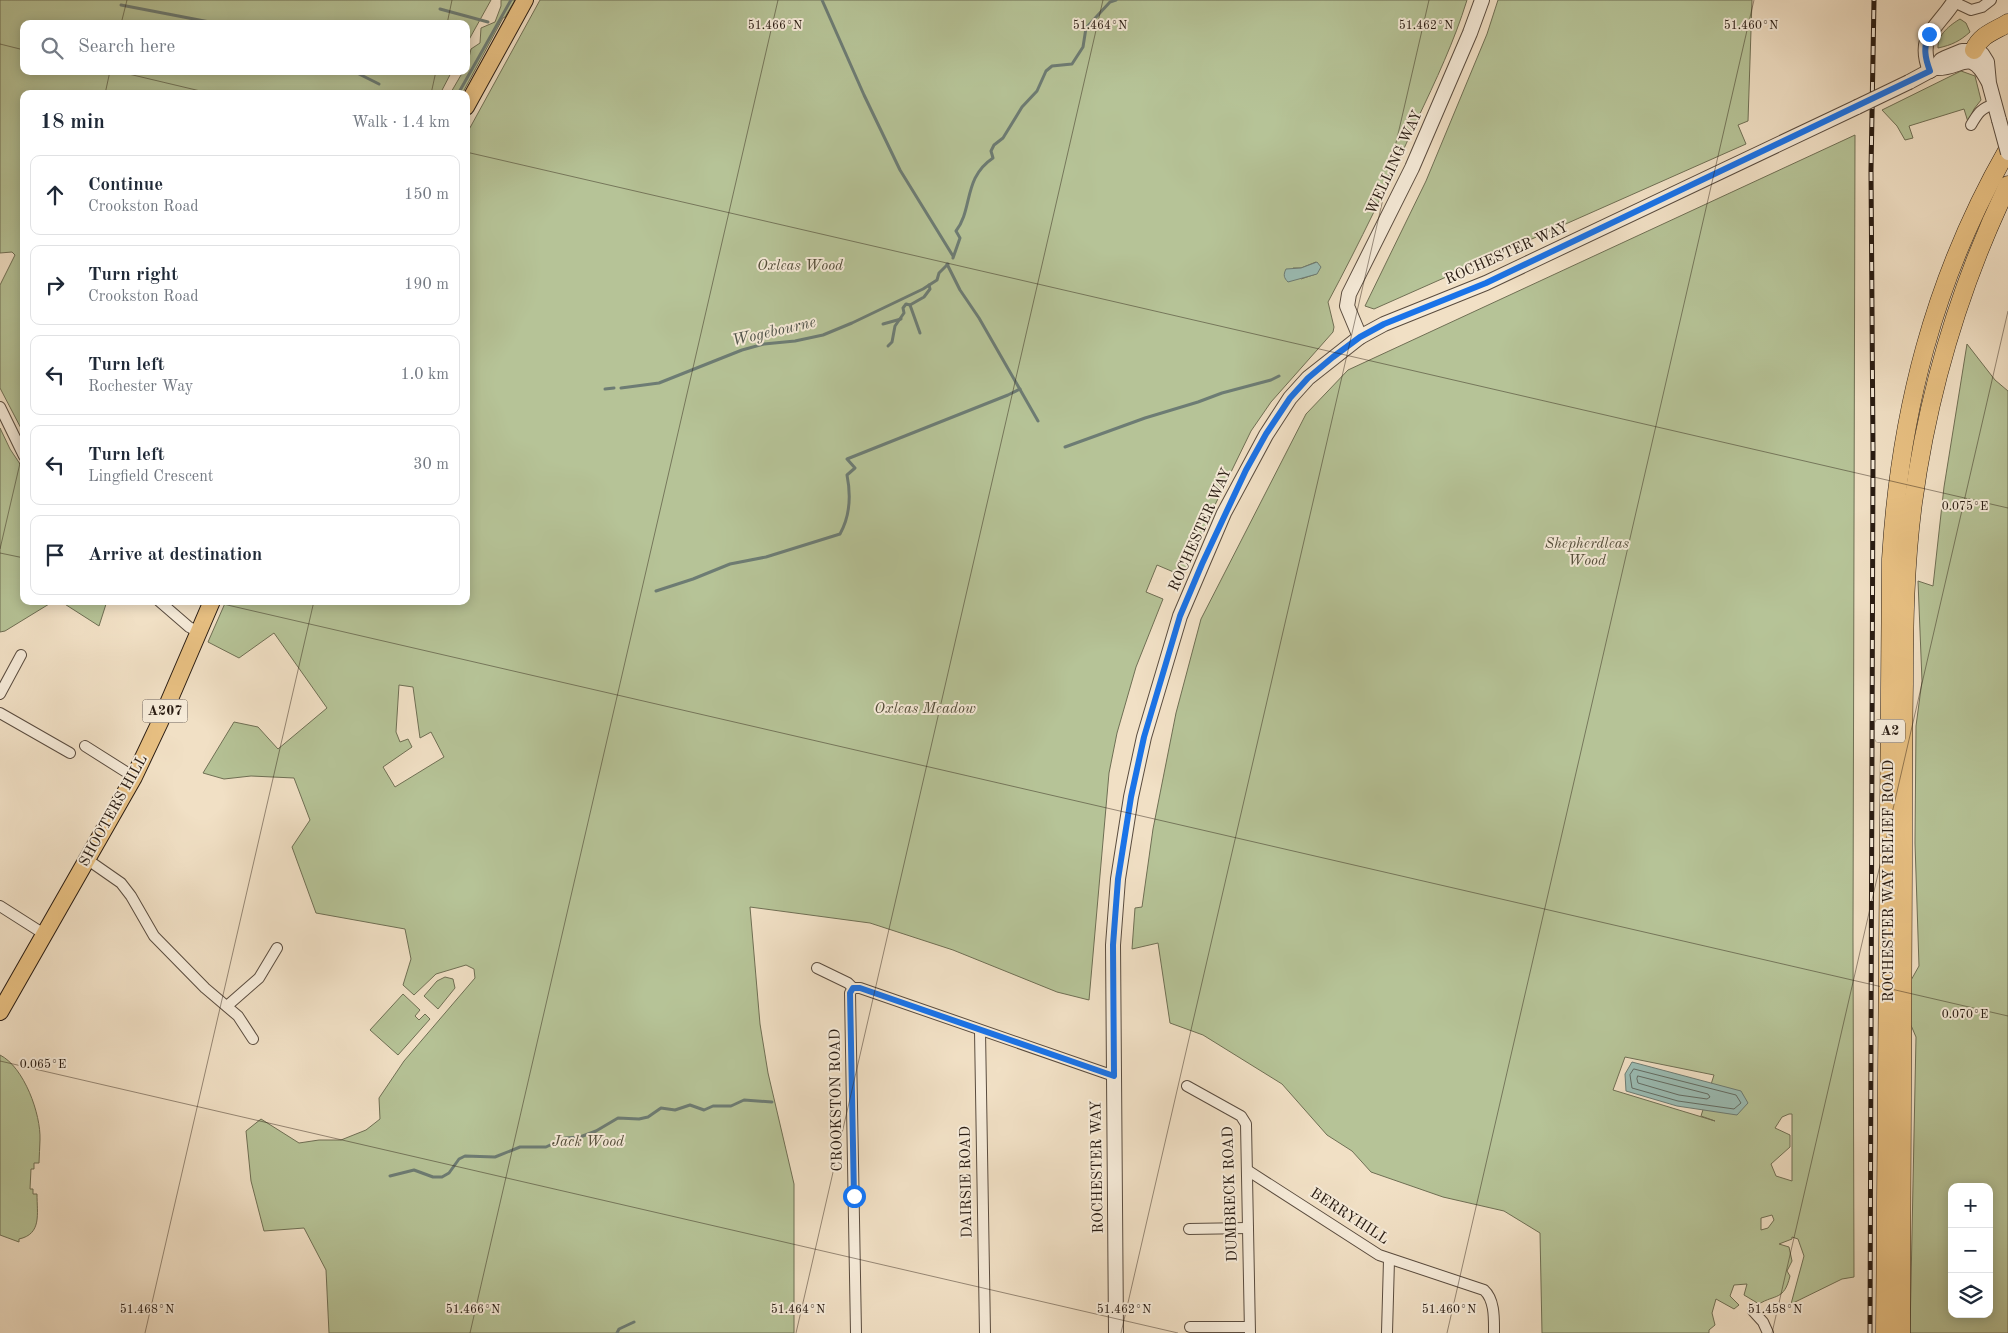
<!DOCTYPE html>
<meta charset="utf-8">
<style>
:root{--surface:#fff;--page:#f2f2f3;--text:#1f2937;--muted:#747a83;--line:#e0e1e3}
body{margin:0;font-family:"Old Standard TT",serif;background:var(--page);color:var(--text)}
.controls{position:absolute;right:15px;bottom:15px;display:grid;overflow:hidden;border-radius:10px;box-shadow:0 2px 12px #0003}
.controls button{width:45px;height:45px;display:grid;place-items:center;padding:0;border:0;border-bottom:1px solid var(--line);background:var(--surface);color:var(--text);font:25px sans-serif}
.stop{position:absolute;width:15px;height:15px;margin:-11px;border:4px solid #1a73e8;border-radius:50%;background:#fff}
.stop.end{background:#1a73e8;border-color:#fff;box-shadow:0 1px 5px #0008}
.list{margin:0;padding:0;list-style:none}
h2{display:flex;justify-content:space-between;align-items:center;height:65px;margin:0;padding:0 20px;font-size:21px}
h2 small{font-size:16px;font-weight:400;color:var(--muted)}
.list li{display:grid;grid-template-columns:32px 1fr auto;gap:15px;align-items:center;box-sizing:border-box;height:80px;margin:0 10px 10px;padding:0 10px;border:1px solid var(--line);border-radius:10px}
.list b{display:block;font-size:19px;white-space:nowrap}
.list p{margin:0;font-size:16px;white-space:nowrap;color:var(--muted)}
.list em{font-size:16px;font-style:normal;color:var(--muted)}
.icon{flex:none;width:28px;height:28px;fill:none;stroke:currentColor;stroke-width:2;stroke-linecap:round;stroke-linejoin:round}
.map{position:relative;flex:none;width:2008px;height:1333px;overflow:hidden}
.search{position:absolute;background:var(--surface);box-shadow:0 2px 12px #0003;left:20px;top:20px;width:450px;height:55px;display:flex;align-items:center;gap:12px;box-sizing:border-box;padding:0 18px;border-radius:10px;color:var(--muted);font-size:19px}
.panel{position:absolute;background:var(--surface);box-shadow:0 2px 12px #0003;left:20px;top:90px;width:450px;height:515px;border-radius:10px}
.map>svg:first-child{display:block}
.green{fill:#b6c397;stroke:#6f6f54;fill-rule:evenodd}
.water{fill:#9bbdb5;stroke:#6d7c74}
.lines{fill:none;stroke-linecap:round;stroke-linejoin:round}
.shore{stroke:#626c64;stroke-width:1}
.stream{stroke:#6d7c74;stroke-width:3}
.minor-casing{stroke:#5a4c3f;stroke-width:12}
.tertiary-casing{stroke:#5a4c3f;stroke-width:16}
.primary-casing{stroke:#281b12;stroke-width:18}
.trunk-casing{stroke:#281b12;stroke-width:19}
.minor{stroke:#f6ebd9;stroke-width:10}
.tertiary{stroke:#f6ebd9;stroke-width:14}
.primary{stroke:#e8c082;stroke-width:16}
.trunk{stroke:#e8c082;stroke-width:18}
.rail-casing{stroke:#281b12;stroke-width:5}
.rail{stroke:#f6ebd9;stroke-width:3;stroke-dasharray:9;stroke-linecap:butt}
.tertiary-bridge-casing{stroke:#5a4c3f;stroke-width:16;stroke-linecap:butt}
.tertiary-bridge{stroke:#f6ebd9;stroke-width:14}
.route{stroke:#1a73e8;stroke-width:6}
.ticks{fill:none;stroke:#281b12;stroke-width:1;stroke-opacity:0.45}
.labels{text-anchor:middle;dominant-baseline:central;stroke-width:4;stroke-linejoin:round;paint-order:stroke}
.shield{fill:#f6ebd9;stroke:#66594e;stroke-width:1}
.shield-label{font-size:14px;font-weight:bold;fill:#281b12}
.street-label{font-size:15px;fill:#281b12;stroke:#f6ebd9}
.park-label{font-size:15px;font-style:italic;fill:#534d3a;stroke:#f6ebd9}
.water-label{font-size:16px;font-style:italic;fill:#50544b;stroke:#f6ebd9}
.ticks-label{font-size:12px;text-anchor:middle;fill:#281b12;stroke:#f6ebd9;stroke-width:4;stroke-linejoin:round;paint-order:stroke}
</style>
<div class="map">
<svg width="2008" height="1333" viewBox="0 0 2008 1333">
<rect width="100%" height="100%" fill="#f1e0c5"/>
<filter id="stains"><feTurbulence type="fractalNoise" baseFrequency=".004" numOctaves="4"/><feColorMatrix values="0 0 0 0 .2 0 0 0 0 .09 0 0 0 0 .02 0 0 0 .5 -.17"/></filter>
<radialGradient id="worn" r=".72"><stop offset=".6" stop-color="#630" stop-opacity="0"/><stop offset="1" stop-color="#630" stop-opacity=".3"/></radialGradient>
<!-- green -->
<g class="green">
<polygon points="0,0 491,0 466,45 466,24 24,24 24,71 452,71 440,94 24,94 24,434 0,388 0,285 15,255 12,252 0,253"/>
<polygon points="501,0 515,0 505,17 503,18 462,94 450,94 461,75 466,71 471,49 480,43 481,28 495,22 501,6"/>
<path d="M540 0H1467C1454 42 1436 80 1417 120 1389 182 1360 242 1328 302L1334 327 1333 332 1271 402 1251 431 1213 509 1183 576 1157 565 1146 592 1163 599 1136 667 1117 733 1109 773 1089 1000 1057 992 953 950 870 923 750 907 760 1024 768 1073 794 1184V1333H329L326 1270 304 1228 264 1231 251 1181 246 1131 261 1119 299 1143 319 1140H341L366 1130 380 1119 379 1098 404 1061 475 978 474 969 466 965 436 974 414 995 403 985 411 959 405 929 316 913 292 847 310 820 294 778 251 776 224 779 203 773 234 722 258 727 278 749 327 708 274 633 239 658 208 642 226 601H466V135ZM1316 262V274L1301 279 1293 268H1301ZM399 685 413 687 420 738 431 732 444 757 395 787 383 767 412 747 408 739 400 742 396 732Z"/>
<polygon points="1498,0 1752,0 1748,121 1738,125 1746,144 1374,309 1365,306 1426,181 1487,34"/>
<path d="M1960 19 1966 23 1970 32C1960 41 1952 45 1938 48 1937 35 1950 25 1960 19Z"/>
<polygon points="1961,71 1975,76 1981,100 1974,109 1968,122 1964,109 1909,126 1913,138 1905,140 1897,126 1882,110"/>
<path d="M1855 135 1853 935 1854 1277 1842 1279 1791 1304 1804 1256 1798 1239 1792 1237V1239L1779 1244 1789 1247 1792 1261 1787 1271 1790 1276C1784 1301 1775 1294 1759 1304L1744 1295 1747 1284 1734 1285 1730 1296 1739 1305 1734 1309 1716 1299 1712 1313 1715 1325 1709 1330V1333H1542L1540 1233 1504 1211 1443 1197 1371 1172 1352 1151 1327 1135 1282 1084 1203 1035 1170 1023 1158 943 1132 949 1135 908 1142 907 1153 829 1176 713 1201 619 1306 414 1348 370ZM1625 1057 1714 1075 1701 1116 1715 1121 1613 1090ZM1789 1114H1792V1181L1776 1176 1771 1164 1790 1147V1135L1775 1128 1782 1117ZM1772 1215 1774 1220 1768 1228 1761 1230V1218Z"/>
<path d="M1967 344 1995 380 2008 391V1333H1910L1916 1037 1910 1023V982L1919 966 1915 843 1916 726 1922 681 1918 581 1933 586 1944 487ZM1952 1187H1989V1314H1952Z"/>
<polygon points="0,428 10,449 24,470 24,601 54,601 5,631 0,632"/>
<polygon points="60,601 107,601 99,626"/>
<polygon points="445,977 453,979 455,988 438,1009 424,996 437,981"/>
<polygon points="403,994 420,1010 415,1016 419,1020 425,1014 430,1019 398,1055 370,1030"/>
<path d="M0 1055C24 1067 41 1114 40 1140 40 1148 39 1155 39 1163H34V1169H31L30 1189H33V1194H37C37 1214 42 1234 19 1239V1242L0 1235Z"/>
</g>
<!-- water -->
<g class="water">
<path d="M1317 262 1321 267 1317 274 1288 282C1284 278 1283 275 1286 269L1301 268Z"/>
<polygon points="1632,1062 1741,1091 1748,1103 1737,1115 1677,1106 1626,1091 1625,1074"/>
</g>
<g class="lines">
<!-- shore -->
<g class="shore">
<polygon points="1634,1069 1736,1095 1741,1103 1734,1109 1678,1101 1632,1088 1630,1075"/>
<polygon points="1638,1076 1708,1094 1710,1097 1707,1099 1679,1095 1638,1083 1637,1079"/>
</g>
<!-- stream -->
<g class="stream">
<polyline points="822,0 864,95 900,170 953,256"/>
<polyline points="121,5 220,24"/>
<polyline points="440,9 488,22"/>
<polyline points="353,71 379,84"/>
<polyline points="458,94 511,0"/>
<path d="M953 258 960 238 956 231C973 209 963 178 993 158L991 151 994 145 1003 138 1022 107 1037 91 1046 71 1052 66 1072 64 1083 47 1086 28 1110 2 1116 0"/>
<polyline points="947,264 960,290 979,318 1038,421"/>
<polyline points="910,305 920,333"/>
<polyline points="883,324 901,319"/>
<polyline points="888,346 892,342 895,326 904,313 903,308 906,304 910,305 924,297 930,289 929,285"/>
<polyline points="621,388 659,383 742,350 764,344 795,341 823,335 852,323 923,289 937,280 939,273 948,264"/>
<polyline points="605,389 614,388"/>
<polyline points="1065,447 1145,418 1198,402 1222,393 1271,380 1279,376"/>
<path d="M656 591 693 579 730 564 766 557 840 534C850 516 851 495 847 475L855 468 847 459 1008 395 1020 389"/>
<polyline points="390,1176 414,1170 433,1177 442,1177 449,1173 459,1159 465,1156 495,1157 520,1147 546,1147 565,1138 580,1137 596,1131 618,1118 639,1119 648,1117 661,1108 675,1110 690,1105 704,1110 713,1106 731,1106 744,1100 772,1102"/>
<polyline points="617,1333 619,1329 634,1322"/>
</g>
<defs>
<g id="minor">
<polyline points="1954,2 1971,10 1982,7 1991,0"/>
<path d="M1971 125C1978 113 1981 108 1995 104"/>
<polyline points="0,407 24,456"/>
<polyline points="159,601 189,627 199,632"/>
<polyline points="0,694 21,655"/>
<polyline points="0,713 70,753"/>
<polyline points="85,746 134,777"/>
<polyline points="88,860 121,883 131,896 154,936 205,988 238,1016 253,1039"/>
<polyline points="0,906 44,934"/>
<polyline points="817,968 848,983 853,988"/>
<polyline points="227,1006 259,978 277,948"/>
<polyline points="980,1031 985,1333"/>
<polyline points="1187,1086 1241,1116 1246,1124 1250,1333"/>
<path d="M1247 1170 1379 1255 1484 1290C1495 1300 1494 1319 1494 1333"/>
<polyline points="1189,1229 1248,1228"/>
<polyline points="1753,1311 1763,1322 1768,1333"/>
<polyline points="1190,1327 1249,1327"/>
<polyline points="856,1333 850,993 853,988 860,988 1114,1076"/>
<polyline points="1387,1333 1389,1260"/>
</g>
<g id="tertiary">
<path d="M1935 68C1962 70 1969 45 1988 81"/>
<path d="M1930 71C1916 34 1938 28 1955 0"/>
<polyline points="1909,82 1935,68 1941,60 1945,58 1962,51 1977,51 1982,54 1987,62 1989,83 1999,120"/>
<polyline points="1360,337 1347,306 1349,294 1412,168 1470,33 1482,0"/>
<polyline points="1116,1333 1113,945 1118,879 1131,797 1144,737 1180,616 1224,513 1266,435 1290,398 1308,378 1360,337 1384,324 1486,283 1857,107"/>
</g>
<g id="primary">
<polyline points="466,107 525,0"/>
<polyline points="0,1012 134,777 160,722 212,601"/>
</g>
<g id="trunk">
<path d="M1974 50C1980 35 1995 31 2008 23"/>
<path d="M1885 1333 1891 559C1900 412 1934 278 2008 149"/>
<path d="M1901 1333C1902 1177 1902 1021 1903 865 1903 805 1903 744 1904 684 1904 623 1905 563 1913 503 1928 392 1960 285 2008 185"/>
</g>
</defs>
<!-- minor casing -->
<use href="#minor" class="minor-casing"/>
<!-- tertiary casing -->
<use href="#tertiary" class="tertiary-casing"/>
<!-- primary casing -->
<use href="#primary" class="primary-casing"/>
<!-- trunk casing -->
<use href="#trunk" class="trunk-casing"/>
<!-- minor -->
<use href="#minor" class="minor"/>
<!-- tertiary -->
<use href="#tertiary" class="tertiary"/>
<!-- primary -->
<use href="#primary" class="primary"/>
<!-- trunk -->
<use href="#trunk" class="trunk"/>
<defs>
<polyline id="rail" points="1870,1333 1873,452 1871,170 1874,0"/>
</defs>
<!-- rail casing -->
<use href="#rail" class="rail-casing"/>
<!-- rail -->
<use href="#rail" class="rail"/>
<defs>
<g id="tertiary-bridge">
<polyline points="1857,107 1909,82"/>
<polyline points="1999,120 2008,153"/>
</g>
</defs>
<!-- tertiary-bridge casing -->
<use href="#tertiary-bridge" class="tertiary-bridge-casing"/>
<!-- tertiary-bridge -->
<use href="#tertiary-bridge" class="tertiary-bridge"/>
</g>
<g class="lines">
<!-- route -->
<path class="route" d="M854 1196 850 993 853 988H860L1114 1076 1113 945 1118 879 1131 797 1144 737 1180 616 1202 564 1246 470 1266 434 1290 398 1308 378 1333 357 1360 337 1384 324 1486 283 1930 71C1925 58 1923 47 1929 34"/>
</g>
<!-- ticks -->
<path class="ticks" d="M121 24 127 0M447 24 452 0M0 44 24 50M116 71 213 94M105 94 110 71M431 94 436 71M466 152 2008 508M0 549 24 446M0 553 24 558M210 601 2008 1016M0 1061 1178 1333M145 1333 314 601M470 1333 778 0M796 1333 1103 0M1121 1333 1429 0M1447 1333 1754 0M1772 1333 2008 311"/>
<g class="labels">
<!-- shield labels -->
<g class="shield">
<rect x="142.5" y="699.5" width="45" height="23" rx="4"/>
<rect x="1875" y="719.5" width="30" height="23" rx="4"/>
</g>
<g class="shield-label">
<text x="165" y="711">A207</text>
<text x="1890" y="731">A2</text>
</g>
<!-- street labels -->
<g class="street-label">
<text transform="translate(1395 163) rotate(-65)">WELLING WAY</text>
<text transform="translate(1507 254) rotate(-24)">ROCHESTER WAY</text>
<text transform="translate(1201 530) rotate(-66)">ROCHESTER WAY</text>
<text transform="translate(114 811) rotate(-61)">SHOOTERS HILL</text>
<text transform="translate(1889 881) rotate(-90)">ROCHESTER WAY RELIEF ROAD</text>
<text transform="translate(837 1100) rotate(-91)">CROOKSTON ROAD</text>
<text transform="translate(1098 1167) rotate(-91)">ROCHESTER WAY</text>
<text transform="translate(967 1182) rotate(-91)">DAIRSIE ROAD</text>
<text transform="translate(1231 1194) rotate(-92)">DUMBRECK ROAD</text>
<text transform="translate(1349 1217) rotate(33)">BERRYHILL</text>
</g>
<!-- park labels -->
<g class="park-label">
<text x="800" y="266">Oxleas Wood</text>
<text x="1587" y="544">Shepherdleas<tspan x="1587" dy="17">Wood</tspan></text>
<text x="925" y="709">Oxleas Meadow</text>
<text x="588" y="1142">Jack Wood</text>
</g>
<!-- water labels -->
<g class="water-label">
<text transform="translate(774 332) rotate(-13)">Wogebourne</text>
</g>
</g>
<g class="ticks-label">
<text x="775" y="29">51.466°N</text>
<text x="1100" y="29">51.464°N</text>
<text x="1426" y="29">51.462°N</text>
<text x="1751" y="29">51.460°N</text>
<text x="1965" y="510">0.075°E</text>
<text x="1965" y="1018">0.070°E</text>
<text x="43" y="1068">0.065°E</text>
<text x="147" y="1313">51.468°N</text>
<text x="473" y="1313">51.466°N</text>
<text x="798" y="1313">51.464°N</text>
<text x="1124" y="1313">51.462°N</text>
<text x="1449" y="1313">51.460°N</text>
<text x="1775" y="1313">51.458°N</text>
</g>
<rect width="100%" height="100%" filter="url(#stains)"/>
<rect width="100%" height="100%" fill="url(#worn)"/>
</svg>
<div class="controls">
<button>+</button>
<button>−</button>
<button><svg class="icon" aria-label="layers" viewBox="0 0 24 24"><path d="M12 4l9 5-9 5-9-5zM3 14l9 5 9-5"/></svg></button>
</div>
<div class="stop" style="left:854px;top:1196px"></div>
<div class="stop end" style="left:1929px;top:34px"></div>
<div class="search"><svg class="icon" aria-label="search" viewBox="0 0 24 24"><circle cx="10" cy="10" r="6"/><path d="M15 15l6 6"/></svg>Search here</div>
<section class="panel">
<h2>18 min<small>Walk · 1.4 km</small></h2>
<ul class="list">
<li><svg class="icon" aria-label="ahead" viewBox="0 0 24 24"><path d="M12 20V5M6 11l6-6 6 6"/></svg><div><b>Continue</b><p>Crookston Road</p></div><em>150 m</em></li>
<li><svg class="icon" aria-label="right" viewBox="0 0 24 24"><path d="M7 20v-9h11M14 6l5 5-5 5"/></svg><div><b>Turn right</b><p>Crookston Road</p></div><em>190 m</em></li>
<li><svg class="icon" aria-label="left" viewBox="0 0 24 24"><path d="M17 20v-9H6M10 6l-5 5 5 5"/></svg><div><b>Turn left</b><p>Rochester Way</p></div><em>1.0 km</em></li>
<li><svg class="icon" aria-label="left" viewBox="0 0 24 24"><path d="M17 20v-9H6M10 6l-5 5 5 5"/></svg><div><b>Turn left</b><p>Lingfield Crescent</p></div><em>30 m</em></li>
<li><svg class="icon" aria-label="arrive" viewBox="0 0 24 24"><path d="M6 21V4h12l-3 4 3 4H6"/></svg><div><b>Arrive at destination</b></div></li>
</ul>
</section>
</div>
